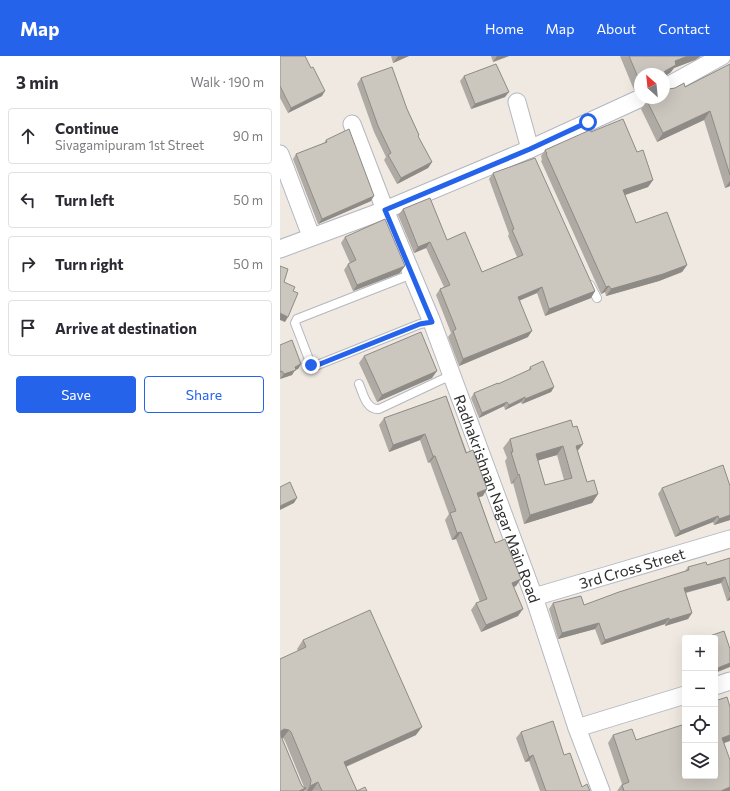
<!DOCTYPE html>
<meta charset="utf-8">
<style>
:root{--surface:#fff;--page:#f7f7f7;--text:#2b2b33;--muted:#7c7c81;--line:#e1e1e2;--accent:#2563eb}
body{margin:0;font-family:Commissioner,sans-serif;background:var(--page);color:var(--text)}
.controls{position:absolute;right:12px;bottom:12px;display:grid;overflow:hidden;border-radius:4px;box-shadow:0 4px 16px #0002}
.controls button{width:36px;height:36px;display:grid;place-items:center;padding:0;border:0;border-bottom:1px solid var(--line);background:var(--surface);color:var(--text);font:20px sans-serif}
.compass{position:absolute;left:354px;top:12px;width:36px;height:36px;border-radius:50%;background:var(--surface);box-shadow:0 4px 16px #0002;rotate:333deg}
.stop{position:absolute;width:12px;height:12px;margin:-9px;border:3px solid #2563eb;border-radius:50%;background:#fff}
.stop.end{background:#2563eb;border-color:#fff;box-shadow:0 1px 4px #0008}
.list{margin:0;padding:0;list-style:none}
h2{display:flex;justify-content:space-between;align-items:center;height:52px;margin:0;padding:0 16px;font-size:17px}
h2 small{font-size:13px;font-weight:400;color:var(--muted)}
.list li{display:grid;grid-template-columns:26px 1fr auto;gap:12px;align-items:center;box-sizing:border-box;height:56px;margin:0 8px 8px;padding:0 8px;border:1px solid var(--line);border-radius:4px}
.list b{display:block;font-size:15px;white-space:nowrap}
.list p{margin:0;font-size:13px;white-space:nowrap;color:var(--muted)}
.list em{font-size:13px;font-style:normal;color:var(--muted)}
.actions{display:flex;gap:8px;padding:12px 16px}
.actions a{flex:1;padding:9px 0;border:1px solid var(--accent);border-radius:4px;text-align:center;font-size:14px;color:var(--accent)}
.actions .main{background:var(--accent);color:#fff}
.icon{flex:none;width:22px;height:22px;fill:none;stroke:currentColor;stroke-width:2;stroke-linecap:round;stroke-linejoin:round}
.map{position:relative;flex:none;width:450px;height:735px;overflow:hidden}
header{display:flex;align-items:center;gap:24px;box-sizing:border-box;height:56px;padding:0 20px;background:var(--accent);color:#fff}
header strong{font-size:19px}
nav{display:flex;gap:22px;margin-inline-start:auto;font-size:14px}
main{display:flex}
aside{flex:1;background:var(--surface)}
.map>svg:first-child{display:block}
.lines{fill:none;stroke-linecap:round;stroke-linejoin:round}
.service-casing{stroke:#b4b7c1;stroke-width:10}
.minor-casing{stroke:#b4b7c1;stroke-width:19}
.service{stroke:#fff;stroke-width:8}
.minor{stroke:#fff;stroke-width:17}
.wall{fill:#afaba4;fill-rule:evenodd}
.shaded-wall{fill:#8e8b86}
.building{fill:#cbc7bf;stroke:#8e8b86;fill-rule:evenodd}
.route{stroke:#2563eb;stroke-width:5}
.labels{text-anchor:middle;dominant-baseline:central;stroke-width:4;stroke-linejoin:round;paint-order:stroke}
.street-label{font-size:15px;fill:#2e2e2e;stroke:#fff}
</style>
<header>
<strong>Map</strong>
<nav><a>Home</a><a>Map</a><a>About</a><a>Contact</a></nav>
</header>
<main>
<aside>
<h2>3 min<small>Walk · 190 m</small></h2>
<ul class="list">
<li><svg class="icon" aria-label="ahead" viewBox="0 0 24 24"><path d="M12 20V5M6 11l6-6 6 6"/></svg><div><b>Continue</b><p>Sivagamipuram 1st Street</p></div><em>90 m</em></li>
<li><svg class="icon" aria-label="left" viewBox="0 0 24 24"><path d="M17 20v-9H6M10 6l-5 5 5 5"/></svg><div><b>Turn left</b></div><em>50 m</em></li>
<li><svg class="icon" aria-label="right" viewBox="0 0 24 24"><path d="M7 20v-9h11M14 6l5 5-5 5"/></svg><div><b>Turn right</b></div><em>50 m</em></li>
<li><svg class="icon" aria-label="arrive" viewBox="0 0 24 24"><path d="M6 21V4h12l-3 4 3 4H6"/></svg><div><b>Arrive at destination</b></div></li>
</ul>
<div class="actions"><a class="main">Save</a><a>Share</a></div>
</aside>
<div class="map">
<svg width="450" height="735" viewBox="0 0 450 735">
<rect width="100%" height="100%" fill="#efe9e1"/>
<g class="lines">
<defs>
<g id="service">
<polyline points="132,218 17,263 15,267 30,306 31,309 35,310 140,268 152,266"/>
<polyline points="310,229 317,242"/>
<path d="M79 328C83 337 86 354 99 353L163 323 172 320"/>
</g>
<g id="minor">
<polyline points="384,32 442,0"/>
<polyline points="237,46 250,93"/>
<path id="s1" d="M72 68 105 154 152 266 254 541 297 672 321 735"/>
<polyline points="0,98 31,180"/>
<polyline points="0,193 105,154 250,93 361,42"/>
<path id="s2" d="M254 541 450 483"/>
<polyline points="435,630 450,625"/>
<polyline points="297,672 405,639"/>
</g>
</defs>
<!-- service casing -->
<use href="#service" class="service-casing"/>
<!-- minor casing -->
<use href="#minor" class="minor-casing"/>
<!-- service -->
<use href="#service" class="service"/>
<!-- minor -->
<use href="#minor" class="minor"/>
</g>
<!-- wall -->
<g class="wall">
<polygon points="0,0 42,40 8,57 0,42"/>
<polygon points="111,0 129,0 113,7"/>
<polygon points="211,0 229,0 213,6"/>
<polygon points="340,0 421,0 415,4 394,12 390,17 360,18 360,33 354,34"/>
<polygon points="450,8 450,130 445,132 424,64 377,86 361,53 367,45 385,32 389,33 405,31"/>
<polygon points="184,20 225,41 191,53 180,25"/>
<polygon points="81,22 127,53 139,79 138,81 152,106 148,112 117,128 104,104 106,101 94,76 77,28"/>
<polygon points="311,76 357,96 373,124 368,131 345,139 356,167 407,209 402,216 379,225 326,240 325,236 321,238 261,105 262,104 261,100 265,94"/>
<polygon points="46,84 91,145 38,168 13,103 16,98 44,87"/>
<polygon points="213,117 315,235 311,242 265,260 257,237 240,244 248,281 179,310 168,281 171,277 156,239 160,233 164,231 146,192 134,197 118,159 123,153 167,184 202,216 237,201 228,180 229,178 209,123"/>
<polygon points="65,181 120,217 73,235 64,214 68,208 70,207 61,187"/>
<polygon points="0,289 21,308 18,313 15,314 12,319 0,323"/>
<polygon points="84,300 152,322 97,346 79,307"/>
<polygon points="250,311 274,331 271,336 242,348 241,346 225,354 224,350 199,362 191,342 194,337 218,328 248,315"/>
<polygon points="166,340 203,440 199,441 215,487 236,530 233,531 238,560 201,576 191,554 196,547 200,546 176,483 172,484 165,464 169,458 150,406 148,407 140,384 109,396 99,369 104,362"/>
<path d="M291 364 298 396 307 426 318 438 312 447 244 468 233 427 231 428 225 405 227 402 223 392 230 383ZM277 399 284 424 265 429 258 404Z"/>
<polygon points="382,432 450,464 434,469 433,466 395,481 378,438"/>
<polygon points="450,502 450,544 447,545 441,527 406,537 412,557 408,563 385,570 385,568 321,589 315,573 278,583 269,553 273,547 304,549 405,515 408,511 427,509"/>
<path d="M23 584 136 679 66 711 77 735H87H25V734L24 735H0V603L18 595 17 593ZM2 682H3L5 685 24 731H23L21 728Z"/>
<polygon points="241,676 284,699 302,731 310,735 260,735 249,705 245,706 236,682"/>
<polygon points="333,679 356,684 444,687 450,735 337,735 342,728 328,687"/>
</g>
<!-- shaded-wall -->
<g class="shaded-wall">
<polygon points="118,0 129,0 113,7"/>
<polygon points="217,0 229,0 213,6"/>
<polygon points="408,0 421,0 415,4 394,12 390,17 384,21 384,18 382,18 395,5"/>
<polygon points="360,26 360,33 354,34"/>
<polygon points="45,35 42,40 8,57 11,52"/>
<polygon points="229,36 225,41 191,53 195,48"/>
<polygon points="430,55 424,64 377,86 383,77"/>
<polygon points="152,106 148,112 117,128 121,122"/>
<polygon points="373,124 368,131 339,141 343,134"/>
<polygon points="450,125 450,130 445,132"/>
<polygon points="94,140 91,145 38,168 42,163"/>
<polygon points="150,186 146,192 134,197 138,191"/>
<polygon points="407,209 402,216 379,225 326,240 331,233"/>
<polygon points="125,210 120,217 73,235 77,229"/>
<polygon points="329,230 325,236 321,238 326,231"/>
<polygon points="262,231 257,237 234,247 238,241"/>
<polygon points="315,235 311,242 265,260 269,253"/>
<polygon points="0,257 8,261 5,266 0,264"/>
<polygon points="252,275 248,281 179,310 183,303"/>
<polygon points="21,308 18,313 15,314 12,319 0,323 4,318 15,311"/>
<polygon points="157,315 152,322 97,346 102,339"/>
<polygon points="274,331 271,336 242,348 245,343"/>
<polygon points="245,341 241,346 225,354 229,349"/>
<polygon points="227,346 224,350 199,362 202,357"/>
<polygon points="145,378 140,384 109,396 113,389"/>
<polygon points="303,388 296,397 296,390"/>
<polygon points="283,390 277,399 250,407 256,398"/>
<polygon points="153,400 155,400 150,406 148,407"/>
<polygon points="239,418 233,427 231,428 238,419"/>
<polygon points="207,433 203,440 193,443 197,437"/>
<polygon points="318,438 312,447 244,468 250,459"/>
<polygon points="17,442 14,447 0,454 0,450"/>
<polygon points="450,459 450,464 434,469 439,463"/>
<polygon points="438,460 433,466 395,481 400,475"/>
<polygon points="181,476 176,483 172,484 177,477"/>
<polygon points="445,521 441,527 400,538 404,532"/>
<polygon points="241,523 236,530 227,534 232,527"/>
<polygon points="450,540 450,544 447,545"/>
<polygon points="243,553 238,560 201,576 206,569"/>
<polygon points="412,557 408,563 385,570 389,564"/>
<polygon points="389,562 385,568 321,589 325,584"/>
<polygon points="319,567 315,573 278,583 282,577"/>
<polygon points="450,607 450,611 435,617 435,613"/>
<polygon points="142,671 136,679 58,714 64,706"/>
<polygon points="4,673 9,674 3,682 0,682 1,675"/>
<polygon points="450,679 450,685 436,690 442,682"/>
<polygon points="253,699 249,705 245,706 249,701"/>
<polygon points="38,726 32,735 27,735 30,730"/>
<polygon points="450,731 450,735 441,735"/>
<polygon points="26,732 24,735 19,735"/>
</g>
<!-- building -->
<g class="building">
<polygon points="0,0 25,0 31,12 33,11 45,35 11,52 0,30"/>
<polygon points="349,0 408,0 395,5 396,9 385,15 382,18 360,18 360,26"/>
<polygon points="216,8 229,36 195,48 184,20"/>
<polygon points="450,8 450,119 430,55 383,77 367,45 371,42 384,42 384,31 385,32 389,33 395,32 404,27 405,31"/>
<polygon points="112,11 127,53 139,79 138,80 152,106 121,122 108,99 111,97 98,70 81,22"/>
<polygon points="343,63 357,96 363,94 373,124 343,134 356,167 387,156 407,209 383,218 331,233 329,230 326,231 266,98 267,98 265,94 310,74 311,76"/>
<polygon points="69,73 94,140 42,163 16,98 47,86 46,84"/>
<polygon points="255,102 315,235 269,253 262,231 238,241 252,275 183,303 173,275 176,273 160,233 170,229 150,186 138,191 123,153 150,142 167,184 185,176 202,216 243,199 232,174 234,173 213,117"/>
<polygon points="105,163 125,210 77,229 68,208 76,204 65,181"/>
<polygon points="0,210 8,213 4,226 15,231 13,235 18,237 8,261 0,257"/>
<polygon points="141,276 157,315 102,339 84,300"/>
<polygon points="12,284 21,308 15,311 16,314 4,318 2,315 0,316 0,289"/>
<polygon points="263,305 274,331 245,343 245,341 229,349 227,346 202,357 194,337 218,327 218,328 251,313 250,311"/>
<polygon points="166,340 186,397 193,394 207,433 197,437 215,487 225,483 241,523 232,527 243,553 206,569 196,547 207,543 181,476 177,477 170,457 176,455 155,400 153,400 145,378 113,389 104,362"/>
<path d="M291 364 293 371 297 370 303 388 296 390 307 426 314 424 318 438 250 459 239 418 238 419 231 396H233L230 383ZM283 390 292 422 265 429 256 398Z"/>
<polygon points="443,409 450,430 450,459 439,463 438,460 400,475 382,432"/>
<polygon points="10,426 17,442 0,450 0,431"/>
<polygon points="450,502 450,536 445,521 404,532 412,557 389,564 389,562 325,584 319,567 282,577 273,547 301,540 304,549 339,536 409,514 408,511 426,506 427,509"/>
<polygon points="90,554 142,671 64,706 77,735 85,731 87,735 42,735 38,726 30,730 31,724 11,676 9,674 4,673 1,675 1,680 21,728 23,731 26,732 19,735 0,735 0,603 26,591 23,584"/>
<polygon points="444,575 450,593 450,607 435,613 435,582 424,582"/>
<polygon points="447,641 450,651 450,679 442,682 450,704 450,731 441,735 344,735 342,729 349,726 333,679 352,673 356,684 405,668 405,720 435,720 435,645"/>
<polygon points="273,665 284,699 290,697 302,731 307,728 310,735 266,735 253,699 249,701 241,676"/>
</g>
<g class="lines">
<!-- route -->
<polyline class="route" points="31,309 35,310 140,268 152,266 105,154 250,93 308,66"/>
</g>
<g class="labels">
<!-- street labels -->
<g class="street-label">
<text stroke="none"><textPath href="#s1" startOffset="402">Radhakrishnan Nagar Main Road</textPath></text>
<text stroke="none"><textPath href="#s2" startOffset="102">3rd Cross Street</textPath></text>
</g>
</g>
</svg>
<div class="controls">
<button>+</button>
<button>−</button>
<button><svg class="icon" aria-label="locate" viewBox="0 0 24 24"><circle cx="12" cy="12" r="6"/><path d="M12 2v4M12 18v4M2 12h4M18 12h4"/></svg></button>
<button><svg class="icon" aria-label="layers" viewBox="0 0 24 24"><path d="M12 4l9 5-9 5-9-5zM3 14l9 5 9-5"/></svg></button>
</div>
<svg class="compass" viewBox="-18 -18 36 36"><path d="M0-13l5 13h-10z" fill="#e53935"/><path d="M0 13l5-13h-10z" fill="#7c7c81"/></svg>
<div class="stop" style="left:308px;top:66px"></div>
<div class="stop end" style="left:31px;top:309px"></div>
</div>
</main>
